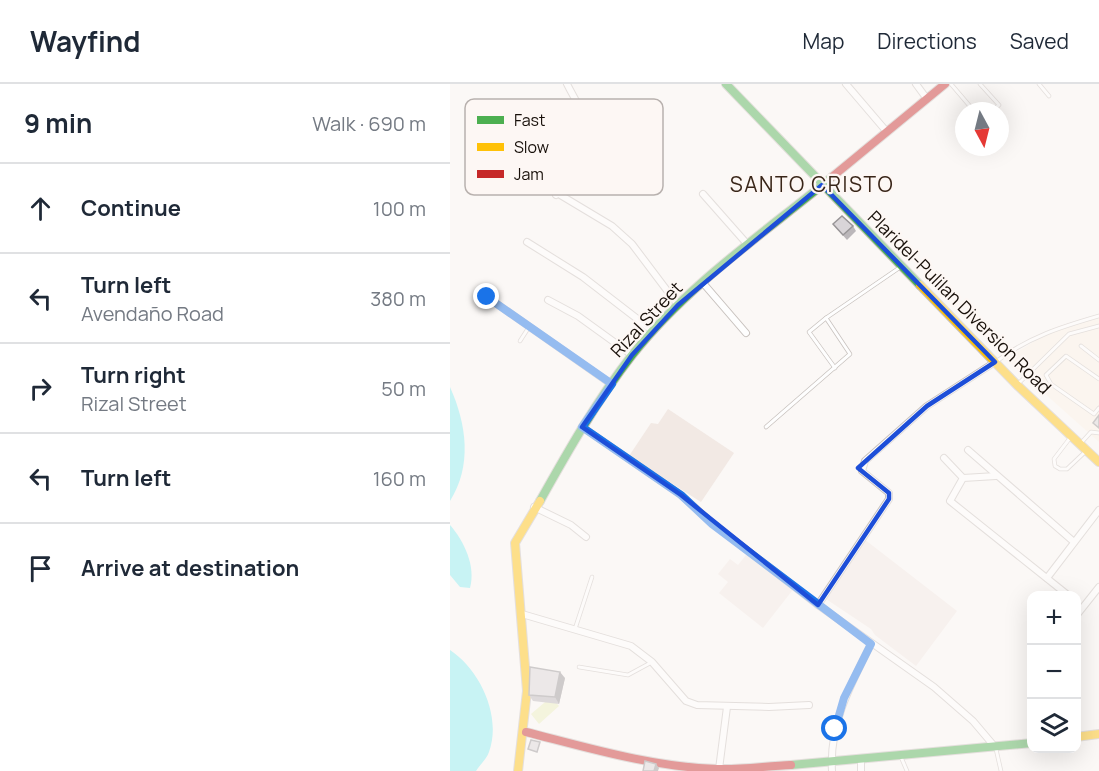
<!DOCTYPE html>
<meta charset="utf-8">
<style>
:root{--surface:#fff;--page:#f2f2f3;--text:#1f2937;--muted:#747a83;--line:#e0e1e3}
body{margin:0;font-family:Manrope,sans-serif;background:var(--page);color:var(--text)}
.controls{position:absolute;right:18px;bottom:18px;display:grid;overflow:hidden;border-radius:12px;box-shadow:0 6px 24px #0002}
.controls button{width:54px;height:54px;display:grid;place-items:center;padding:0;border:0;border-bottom:2px solid var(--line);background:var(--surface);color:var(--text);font:30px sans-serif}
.compass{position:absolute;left:505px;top:18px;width:54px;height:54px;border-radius:50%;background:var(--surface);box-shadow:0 6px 24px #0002;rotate:173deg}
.stop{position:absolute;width:18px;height:18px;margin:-14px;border:4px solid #1a73e8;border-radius:50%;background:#fff}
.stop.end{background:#1a73e8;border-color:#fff;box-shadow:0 2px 6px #0008}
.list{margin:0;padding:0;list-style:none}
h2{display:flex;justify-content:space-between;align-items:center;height:78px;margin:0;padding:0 24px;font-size:26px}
h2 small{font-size:20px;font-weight:400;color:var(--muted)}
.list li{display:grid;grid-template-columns:39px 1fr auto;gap:18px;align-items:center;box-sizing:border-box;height:90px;padding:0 24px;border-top:2px solid var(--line)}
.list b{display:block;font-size:22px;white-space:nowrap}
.list p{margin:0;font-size:20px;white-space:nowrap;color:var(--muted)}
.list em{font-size:20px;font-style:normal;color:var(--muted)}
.icon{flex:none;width:33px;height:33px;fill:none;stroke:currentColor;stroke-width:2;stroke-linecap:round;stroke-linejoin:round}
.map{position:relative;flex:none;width:649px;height:687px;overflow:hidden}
header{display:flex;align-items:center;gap:36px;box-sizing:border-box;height:84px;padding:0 30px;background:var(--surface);border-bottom:2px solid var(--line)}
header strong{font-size:28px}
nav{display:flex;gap:33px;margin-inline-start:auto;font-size:21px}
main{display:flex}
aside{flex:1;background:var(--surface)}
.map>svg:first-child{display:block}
.commercial{fill:#faf2e6}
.built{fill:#f2e9e4}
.green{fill:#eaefbe}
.water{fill:#8aedf2}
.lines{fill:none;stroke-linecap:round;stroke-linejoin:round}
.lane-casing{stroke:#c8c2be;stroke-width:4.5}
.street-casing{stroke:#c8c2be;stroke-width:8}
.fast-casing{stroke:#c8c2be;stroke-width:10}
.slow-casing{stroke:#c8c2be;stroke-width:10}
.jam-casing{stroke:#c8c2be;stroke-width:10}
.lane{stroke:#fefefe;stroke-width:3}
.street{stroke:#fefefe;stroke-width:6}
.fast{stroke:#4caf50;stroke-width:8}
.slow{stroke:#ffc107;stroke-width:8}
.jam{stroke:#c62828;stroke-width:8}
.wall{fill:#bbb7ba}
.shaded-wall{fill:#989597}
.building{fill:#d9d5d8;stroke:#989597;stroke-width:1.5}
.route{stroke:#1a73e8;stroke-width:8}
.marked{fill:none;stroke:#1d4ed8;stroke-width:4.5;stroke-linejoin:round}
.labels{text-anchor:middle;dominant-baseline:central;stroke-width:4.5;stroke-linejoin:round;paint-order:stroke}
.street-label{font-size:18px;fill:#170f09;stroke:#fdf7f4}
.quarter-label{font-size:21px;letter-spacing:1.5px;fill:#392619;stroke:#fdf7f4}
.key{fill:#fdf7f4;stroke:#b8b1ae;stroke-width:1.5}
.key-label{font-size:16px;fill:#170f09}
</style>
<header>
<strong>Wayfind</strong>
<nav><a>Map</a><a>Directions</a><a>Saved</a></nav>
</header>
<main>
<aside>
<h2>9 min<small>Walk · 690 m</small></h2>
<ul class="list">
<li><svg class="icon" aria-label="ahead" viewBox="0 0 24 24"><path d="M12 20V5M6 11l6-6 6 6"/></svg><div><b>Continue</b></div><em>100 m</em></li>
<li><svg class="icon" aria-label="left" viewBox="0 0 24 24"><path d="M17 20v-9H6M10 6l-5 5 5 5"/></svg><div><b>Turn left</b><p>Avendaño Road</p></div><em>380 m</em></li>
<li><svg class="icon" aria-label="right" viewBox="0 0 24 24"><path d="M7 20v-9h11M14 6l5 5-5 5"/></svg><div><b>Turn right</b><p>Rizal Street</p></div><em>50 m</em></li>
<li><svg class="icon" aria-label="left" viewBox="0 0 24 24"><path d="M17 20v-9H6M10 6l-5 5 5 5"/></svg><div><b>Turn left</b></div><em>160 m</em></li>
<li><svg class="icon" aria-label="arrive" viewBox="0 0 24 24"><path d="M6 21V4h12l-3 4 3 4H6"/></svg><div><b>Arrive at destination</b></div></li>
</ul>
</aside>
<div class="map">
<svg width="649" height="687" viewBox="0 0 649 687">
<rect width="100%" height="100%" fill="#fbf8f6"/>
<!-- commercial -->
<polygon class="commercial" points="649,234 649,358 556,275 609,242"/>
<!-- built -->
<g class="built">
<polygon points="218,325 284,369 251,418 179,372 201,339 208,340"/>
<polygon points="414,455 507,527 466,582 425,551 421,545 373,513"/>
<polygon points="296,471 304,471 345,503 313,544 269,509 278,498 268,490 280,475 288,481"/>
</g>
<!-- green -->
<polygon class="green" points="101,613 109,622 89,640 81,630"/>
<!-- water -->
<g class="water">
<path d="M0 303C17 341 22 382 0 417Z"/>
<path d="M0 441C14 457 26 482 20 504L10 503 0 491Z"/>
<path d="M0 566C30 586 52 632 39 668 37 674 30 681 26 687H0Z"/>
</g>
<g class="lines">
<defs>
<g id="lane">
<polyline points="501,0 524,27"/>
<polyline points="530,0 549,21 542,27"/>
<polyline points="589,0 599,12"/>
<polyline points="376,234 359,248 385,284"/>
<polyline points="70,257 79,243"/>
<polyline points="631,262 649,276"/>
<path d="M547 277C579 253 611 243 649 232"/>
<polyline points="649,295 616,272 596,291 601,300 644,330 649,324"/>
<polyline points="569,299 619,250 649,242"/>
<polyline points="316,343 400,270 376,234 449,184"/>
<polyline points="620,354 604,375 605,382 610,385 617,385 635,368"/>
<polyline points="631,359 641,348 649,349"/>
<polyline points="125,545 142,493"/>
<polyline points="129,583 178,591 202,578"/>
<polyline points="546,665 551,687"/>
<polyline points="451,673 457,687"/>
</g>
<g id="street">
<polyline points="396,0 437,48"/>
<polyline points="466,0 477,15"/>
<polyline points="49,82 64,90 82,94 162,142 182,160 228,221"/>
<polyline points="253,110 298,161"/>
<path d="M106 111 137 61C141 38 127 20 117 0"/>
<polyline points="77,158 133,193 203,247"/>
<polyline points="253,199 296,249"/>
<polyline points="37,213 161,300"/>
<polyline points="98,216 128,232 182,271"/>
<polyline points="132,343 231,411 262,439 368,521 484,603 523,637 545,663"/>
<polyline points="518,366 624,458"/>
<polyline points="494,374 513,394"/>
<polyline points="546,392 513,394 500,417 619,512"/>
<polyline points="84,423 121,441 136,453"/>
<polyline points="597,494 649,426"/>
<polyline points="368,521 439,415 439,409 412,387 415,377 477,322 545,278"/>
<polyline points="72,530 181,562 202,578 236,617 247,621 319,623 359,621"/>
<polyline points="626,532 649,503"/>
<polyline points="269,685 277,623"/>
<path d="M382 687C379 640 401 600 421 560"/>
<polyline points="411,687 411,675"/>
</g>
<g id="fast">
<polyline points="276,0 470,201"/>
<path d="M90 417C118 367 147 316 182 271 237 201 314 149 382 93"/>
<polyline points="341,681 582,659"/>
</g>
<g id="slow">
<polyline points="470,201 567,301 649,378"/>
<polyline points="626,653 649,650"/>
<polyline points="68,687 77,607 65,459 90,417"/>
</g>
<g id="jam">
<polyline points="382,93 495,0"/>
<path d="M76 648C139 664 202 683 267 685 291 686 316 682 341 681"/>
</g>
</defs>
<!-- lane casing -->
<use href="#lane" class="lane-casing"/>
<!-- street casing -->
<use href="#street" class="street-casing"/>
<!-- fast casing -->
<use href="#fast" class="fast-casing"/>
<!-- slow casing -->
<use href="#slow" class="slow-casing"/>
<!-- jam casing -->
<use href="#jam" class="jam-casing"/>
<!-- lane -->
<use href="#lane" class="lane"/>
<!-- street -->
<use href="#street" class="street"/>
<!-- fast -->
<use href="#fast" class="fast"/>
<!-- slow -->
<use href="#slow" class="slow"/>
<!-- jam -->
<use href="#jam" class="jam"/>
</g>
<!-- wall -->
<g class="wall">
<polygon points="383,140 403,142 406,147 397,156"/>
<polygon points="115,594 109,620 83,617 79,611"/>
</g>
<!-- shaded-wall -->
<g class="shaded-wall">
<polygon points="110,588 115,594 109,620 105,613"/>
<polygon points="206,680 209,684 208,687 204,687"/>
</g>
<!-- building -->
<g class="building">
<polygon points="392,132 403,142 393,151 383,140"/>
<polygon points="649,331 649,344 643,339"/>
<polygon points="80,583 110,588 105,613 79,611"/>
<polygon points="81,656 90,658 87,668 78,665"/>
<polygon points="195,677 206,680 204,687 193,687"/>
</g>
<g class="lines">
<!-- route -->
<polyline class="route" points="37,213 162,300 132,343 231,411 262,440 421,560 394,614 385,645"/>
</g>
<!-- marked area -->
<path d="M0 0H649V687H0ZM372 101 545 278 477 322 408 384 439 409V415L368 521 231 411 132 343 182 271 228 221Z" fill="#fbf8f6" fill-opacity=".55" fill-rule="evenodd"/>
<path class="marked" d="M372 101 545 278 477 322 408 384 439 409V415L368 521 231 411 132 343 182 271 228 221Z"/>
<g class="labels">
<!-- street labels -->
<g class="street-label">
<text transform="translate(510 218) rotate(45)">Plaridel-Pulilan Diversion Road</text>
<text transform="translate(196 235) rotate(-47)">Rizal Street</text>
</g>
<!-- quarter labels -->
<g class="quarter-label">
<text x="362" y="100">SANTO CRISTO</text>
</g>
</g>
<!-- legend -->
<rect x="15" y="15" width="198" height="96" rx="9" class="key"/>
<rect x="27" y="32" width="27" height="8" fill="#4caf50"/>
<rect x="27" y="59" width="27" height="8" fill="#ffc107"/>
<rect x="27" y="86" width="27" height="8" fill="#c62828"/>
<g class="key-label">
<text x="64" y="42">Fast</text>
<text x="64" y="69">Slow</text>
<text x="64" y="96">Jam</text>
</g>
</svg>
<div class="controls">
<button>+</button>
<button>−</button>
<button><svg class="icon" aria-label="layers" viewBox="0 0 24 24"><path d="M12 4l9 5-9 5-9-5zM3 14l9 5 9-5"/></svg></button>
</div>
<svg class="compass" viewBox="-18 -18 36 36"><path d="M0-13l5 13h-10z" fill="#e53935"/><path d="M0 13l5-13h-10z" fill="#747a83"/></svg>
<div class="stop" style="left:385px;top:645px"></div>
<div class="stop end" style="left:37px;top:213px"></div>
</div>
</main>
